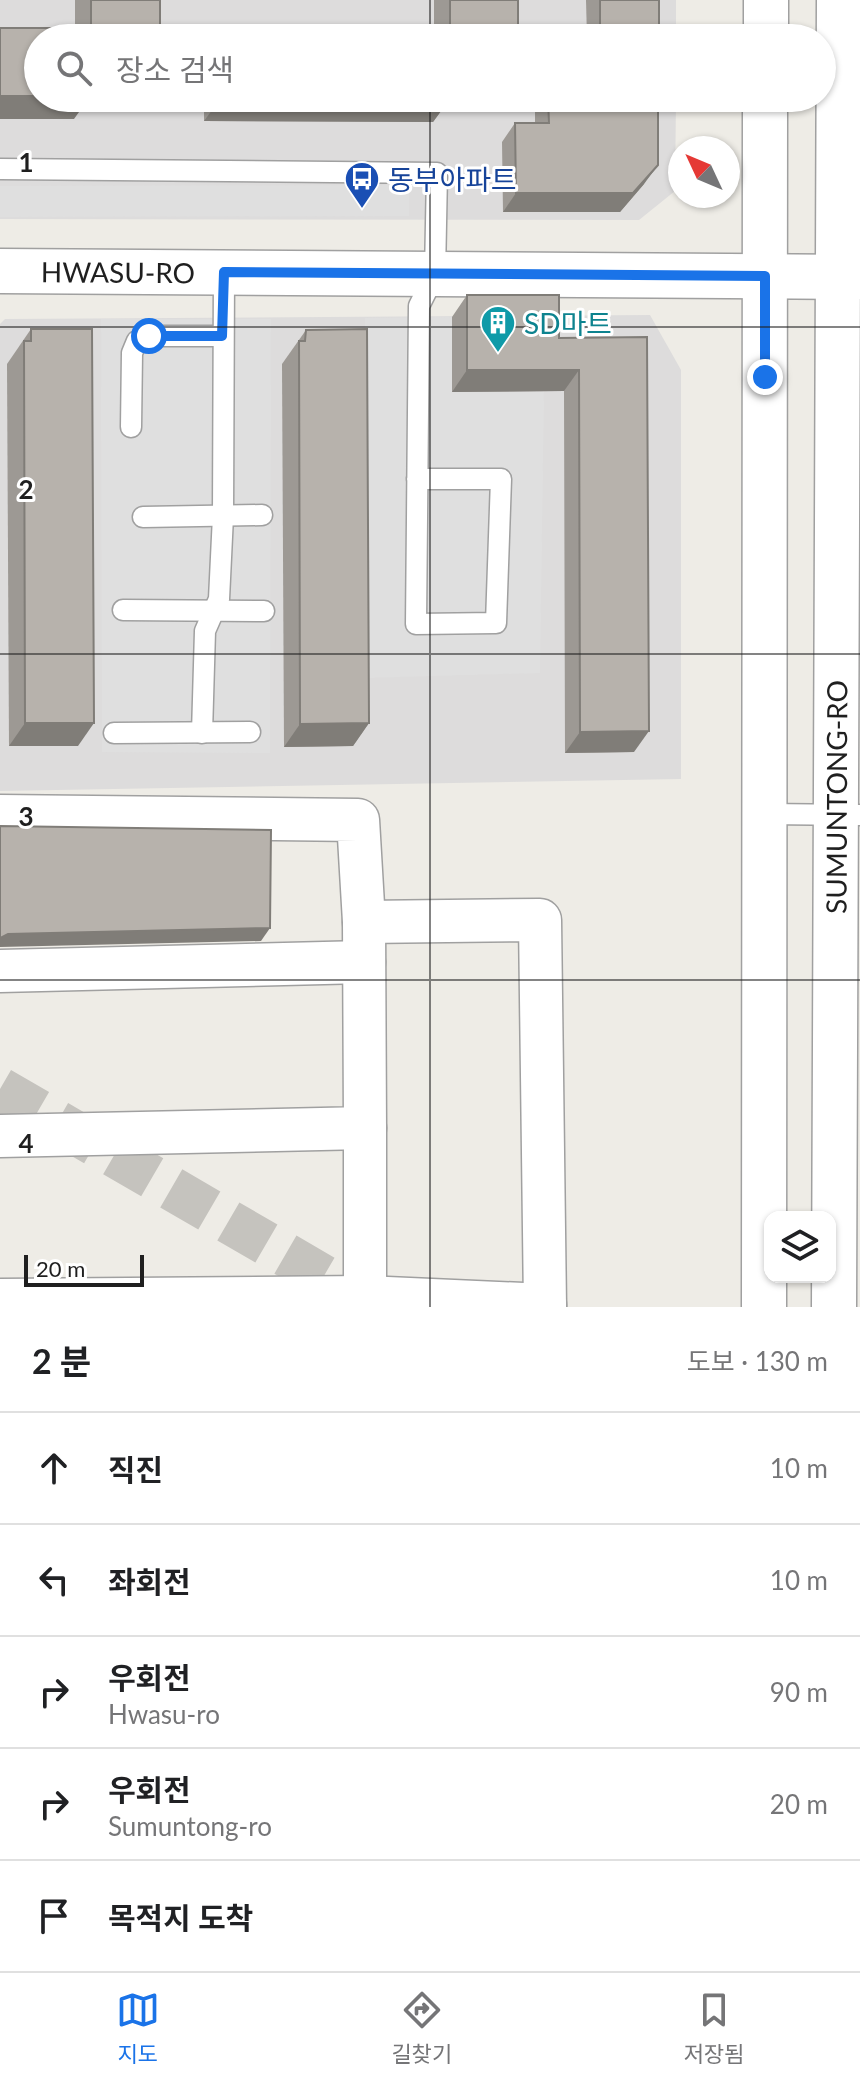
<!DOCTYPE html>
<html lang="ko">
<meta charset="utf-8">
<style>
:root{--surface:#fff;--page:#f2f2f2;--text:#202124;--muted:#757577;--line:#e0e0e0;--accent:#1a73e8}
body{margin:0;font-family:Lato,"Noto Sans KR",sans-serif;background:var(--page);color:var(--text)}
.controls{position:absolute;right:24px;bottom:24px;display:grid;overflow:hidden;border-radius:16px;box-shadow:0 2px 6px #0004}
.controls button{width:72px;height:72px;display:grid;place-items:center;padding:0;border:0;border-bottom:2px solid var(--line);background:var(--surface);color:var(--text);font:40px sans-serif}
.compass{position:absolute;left:668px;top:136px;width:72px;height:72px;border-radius:50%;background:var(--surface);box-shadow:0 2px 6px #0004;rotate:314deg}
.scale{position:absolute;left:24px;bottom:20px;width:120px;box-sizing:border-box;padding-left:8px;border:4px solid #1f1f1f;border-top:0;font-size:22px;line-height:28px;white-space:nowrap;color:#1f1f1f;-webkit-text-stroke:6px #fff;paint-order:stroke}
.stop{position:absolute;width:24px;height:24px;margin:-18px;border:6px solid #1a73e8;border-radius:50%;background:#fff}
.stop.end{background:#1a73e8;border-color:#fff;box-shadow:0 2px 8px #0008}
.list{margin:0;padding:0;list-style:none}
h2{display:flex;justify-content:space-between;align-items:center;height:104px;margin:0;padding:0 32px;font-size:34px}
h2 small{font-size:26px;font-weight:400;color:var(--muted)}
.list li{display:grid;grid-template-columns:52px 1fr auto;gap:24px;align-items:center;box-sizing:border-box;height:112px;padding:0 32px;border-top:2px solid var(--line)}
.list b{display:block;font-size:30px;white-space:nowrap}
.list p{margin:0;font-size:26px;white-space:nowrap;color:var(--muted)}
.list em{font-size:26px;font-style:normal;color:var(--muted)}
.icon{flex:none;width:44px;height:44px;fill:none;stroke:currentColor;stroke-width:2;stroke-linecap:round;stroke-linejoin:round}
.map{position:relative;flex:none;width:860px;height:1307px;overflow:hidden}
.search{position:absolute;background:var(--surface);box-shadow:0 2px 6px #0004;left:24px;right:24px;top:24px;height:88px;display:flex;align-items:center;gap:20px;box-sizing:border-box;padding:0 28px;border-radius:44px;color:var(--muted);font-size:30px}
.sheet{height:664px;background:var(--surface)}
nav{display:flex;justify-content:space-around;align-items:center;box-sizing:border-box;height:112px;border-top:2px solid var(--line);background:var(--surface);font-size:22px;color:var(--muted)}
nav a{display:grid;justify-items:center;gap:4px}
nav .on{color:var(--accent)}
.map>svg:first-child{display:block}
.residential{fill:#dddcdc}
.parking{fill:#dfdfdf}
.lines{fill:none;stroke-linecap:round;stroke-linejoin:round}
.motorway-tunnel{stroke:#c5c3be;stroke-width:44;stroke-dasharray:44 22;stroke-linecap:butt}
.service-casing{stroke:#a0a0a0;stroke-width:23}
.minor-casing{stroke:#a0a0a0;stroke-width:45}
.tertiary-casing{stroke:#a0a0a0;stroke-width:47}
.service{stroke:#fff;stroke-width:20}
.minor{stroke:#fff;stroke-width:42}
.tertiary{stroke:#fff;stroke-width:44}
.wall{fill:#9d9994}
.shaded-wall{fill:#807d78}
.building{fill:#b7b2ac;stroke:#807d78;stroke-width:2}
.route{stroke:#1a73e8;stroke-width:10}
.grid{fill:none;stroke:#1f1f1f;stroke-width:2;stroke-opacity:0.55}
.labels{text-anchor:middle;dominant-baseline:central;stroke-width:6;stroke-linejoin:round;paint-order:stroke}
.transit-label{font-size:28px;fill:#164399;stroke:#fff;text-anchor:start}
.street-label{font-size:28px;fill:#1f1f1f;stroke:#fff}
.culture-label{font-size:28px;fill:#0d838f;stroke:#fff;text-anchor:start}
.grid-label{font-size:26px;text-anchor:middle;font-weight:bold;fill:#1f1f1f;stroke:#fff;stroke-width:6;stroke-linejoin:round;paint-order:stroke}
</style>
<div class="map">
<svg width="860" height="1307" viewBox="0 0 860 1307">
<rect width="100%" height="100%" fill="#eeece6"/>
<!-- residential -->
<g class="residential">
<polygon points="0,0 676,0 676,38 38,38 38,98 676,98 675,191 639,220 0,219"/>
<polygon points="650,315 681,370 681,779 0,791 0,324 5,319"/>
</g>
<!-- parking -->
<g class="parking">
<polygon points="409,185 409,216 0,217 0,186"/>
<polygon points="452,317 544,391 540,673 364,678 365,318"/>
<polygon points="101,319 271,319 270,753 102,752"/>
</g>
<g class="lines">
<!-- motorway-tunnel -->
<polyline class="motorway-tunnel" points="0,1089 374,1306"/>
<defs>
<g id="service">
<polyline points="0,169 437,173 435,274 419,306 416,624 496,623 501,479 417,479"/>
<polyline points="131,427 132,353 137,341 149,336 222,336"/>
<polyline points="143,517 262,515"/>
<polyline points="123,610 264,611"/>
<polyline points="114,733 250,732"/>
<polyline points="202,733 205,631 219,599 223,516 224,272"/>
<polyline points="765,814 860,815"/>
</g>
<g id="minor">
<polyline points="0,816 358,820 364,922 365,1128 0,1136"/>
<polyline points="364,922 540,920 545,1307"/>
<polyline points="0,971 364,962"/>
<polyline points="365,1128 365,1307"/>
<polyline points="0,1300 365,1297 545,1305"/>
</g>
<g id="tertiary">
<polyline points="766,38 766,0"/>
<path id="s1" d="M0 271 860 277"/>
<polyline points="764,1307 765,98"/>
<path id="s2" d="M834 1307 839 0"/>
</g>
</defs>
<!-- service casing -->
<use href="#service" class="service-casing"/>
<!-- minor casing -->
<use href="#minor" class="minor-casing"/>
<!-- tertiary casing -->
<use href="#tertiary" class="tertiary-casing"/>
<!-- service -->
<use href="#service" class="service"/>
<!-- minor -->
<use href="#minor" class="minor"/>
<!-- tertiary -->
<use href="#tertiary" class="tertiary"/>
</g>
<!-- wall -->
<g class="wall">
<polygon points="75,0 160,0 160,28 38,38 74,119 0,119 0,28 75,28"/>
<polygon points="434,0 518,0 518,29 512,38 215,38 221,29 434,29"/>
<polygon points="586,0 659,0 659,38 587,38"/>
<polygon points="204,98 450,98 433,122 204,121"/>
<polygon points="535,98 658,98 644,184 620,212 503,212 502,142 515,123 535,123"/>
<polygon points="467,295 559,338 647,337 634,752 565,753 564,391 452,392 452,317"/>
<polygon points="31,329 78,746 9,746 7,364"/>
<polygon points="306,330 369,723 353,746 284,747 282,364"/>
</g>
<!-- shaded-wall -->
<g class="shaded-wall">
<polygon points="91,28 160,28 153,38 84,38"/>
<polygon points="450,29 518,29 512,38 443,38"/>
<polygon points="0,96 38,96 38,98 89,98 74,119 0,119"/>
<polygon points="221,98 450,99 433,122 204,121"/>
<polygon points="658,165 644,184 620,212 503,212 516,193"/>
<polygon points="467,370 579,370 564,391 452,392"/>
<polygon points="25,723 94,723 78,746 9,746"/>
<polygon points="369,723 353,746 284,747 300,724"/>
<polygon points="649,731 634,752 565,753 580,732"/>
<polygon points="270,928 261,941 0,947 0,938 8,934"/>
</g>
<!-- building -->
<g class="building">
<rect x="91" y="0" width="69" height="28"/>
<rect x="450" y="0" width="68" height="29"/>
<rect x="600" y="0" width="59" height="38"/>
<polygon points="0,28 91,28 91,38 38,38 38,96 0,96"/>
<rect x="221" y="29" width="229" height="9"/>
<polygon points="221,98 450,98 450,99"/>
<polygon points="548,98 658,98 658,165 633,193 516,193 515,123 549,123"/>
<polygon points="467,295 559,295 559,338 647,337 649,731 580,732 579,370 467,370"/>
<polygon points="31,329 92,329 94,723 25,723 24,341 31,341"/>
<polygon points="367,329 369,723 300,724 299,341 305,341 306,330"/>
<polygon points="0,826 271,830 270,928 8,934 0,938"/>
</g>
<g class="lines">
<!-- route -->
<polyline class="route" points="149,336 222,336 224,272 765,276 765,377"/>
</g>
<!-- grid -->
<path class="grid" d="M430 0V38M430 98V1307M0 327H860M0 654H860M0 980H860"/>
<!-- icons -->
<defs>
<symbol id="bus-pin" viewBox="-11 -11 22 30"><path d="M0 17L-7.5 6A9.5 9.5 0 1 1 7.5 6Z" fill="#1a4fb4" stroke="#fff"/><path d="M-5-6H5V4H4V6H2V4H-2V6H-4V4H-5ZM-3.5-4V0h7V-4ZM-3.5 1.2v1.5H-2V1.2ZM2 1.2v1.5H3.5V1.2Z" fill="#fff"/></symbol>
<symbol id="building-pin" viewBox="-11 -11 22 30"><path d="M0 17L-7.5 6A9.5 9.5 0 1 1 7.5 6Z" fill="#0f9aa8" stroke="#fff"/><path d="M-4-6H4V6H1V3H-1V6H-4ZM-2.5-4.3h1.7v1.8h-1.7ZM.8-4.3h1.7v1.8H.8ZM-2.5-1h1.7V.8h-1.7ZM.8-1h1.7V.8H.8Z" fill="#fff"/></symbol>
</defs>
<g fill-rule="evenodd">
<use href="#bus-pin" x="342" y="159" width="40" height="54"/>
<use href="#building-pin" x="478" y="303" width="40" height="54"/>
</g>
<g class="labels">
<!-- transit labels -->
<g class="transit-label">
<text x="388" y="179">동부아파트</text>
</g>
<!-- street labels -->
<g class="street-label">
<text stroke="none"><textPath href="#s1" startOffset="118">HWASU-RO</textPath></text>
<text stroke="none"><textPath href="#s2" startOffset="510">SUMUNTONG-RO</textPath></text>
</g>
<!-- culture labels -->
<g class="culture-label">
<text x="524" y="323">SD마트</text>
</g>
</g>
<g class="grid-label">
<text x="26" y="172">1</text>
<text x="26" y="499">2</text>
<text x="26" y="826">3</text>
<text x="26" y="1153">4</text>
</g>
</svg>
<div class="controls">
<button><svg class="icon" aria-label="layers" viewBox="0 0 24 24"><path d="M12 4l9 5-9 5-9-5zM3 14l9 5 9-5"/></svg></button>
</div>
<svg class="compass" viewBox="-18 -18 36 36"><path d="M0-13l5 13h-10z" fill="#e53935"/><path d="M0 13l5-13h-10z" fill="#757577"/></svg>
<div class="scale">20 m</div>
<div class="stop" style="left:149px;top:336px"></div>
<div class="stop end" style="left:765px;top:377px"></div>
<div class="search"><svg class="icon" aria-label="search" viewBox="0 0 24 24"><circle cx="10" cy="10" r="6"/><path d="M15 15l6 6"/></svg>장소 검색</div>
</div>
<section class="sheet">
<h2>2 분<small>도보 · 130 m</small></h2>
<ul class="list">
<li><svg class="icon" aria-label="ahead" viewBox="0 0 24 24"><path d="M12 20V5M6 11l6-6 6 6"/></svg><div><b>직진</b></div><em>10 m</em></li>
<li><svg class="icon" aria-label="left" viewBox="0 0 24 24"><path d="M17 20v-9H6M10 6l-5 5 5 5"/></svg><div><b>좌회전</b></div><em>10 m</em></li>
<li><svg class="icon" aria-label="right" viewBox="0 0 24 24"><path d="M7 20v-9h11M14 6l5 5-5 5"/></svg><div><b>우회전</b><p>Hwasu-ro</p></div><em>90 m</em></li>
<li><svg class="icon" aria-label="right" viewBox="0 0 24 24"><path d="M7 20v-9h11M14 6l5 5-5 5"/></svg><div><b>우회전</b><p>Sumuntong-ro</p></div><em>20 m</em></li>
<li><svg class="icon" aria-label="arrive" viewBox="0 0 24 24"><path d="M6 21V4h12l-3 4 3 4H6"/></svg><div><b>목적지 도착</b></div></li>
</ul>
</section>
<nav>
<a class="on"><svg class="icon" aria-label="map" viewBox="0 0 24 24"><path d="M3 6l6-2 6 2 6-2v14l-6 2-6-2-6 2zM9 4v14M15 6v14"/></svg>지도</a>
<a><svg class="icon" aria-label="directions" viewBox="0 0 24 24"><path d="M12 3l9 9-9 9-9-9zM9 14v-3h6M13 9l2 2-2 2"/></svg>길찾기</a>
<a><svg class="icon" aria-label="saved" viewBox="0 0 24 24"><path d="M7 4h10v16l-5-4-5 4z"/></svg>저장됨</a>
</nav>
